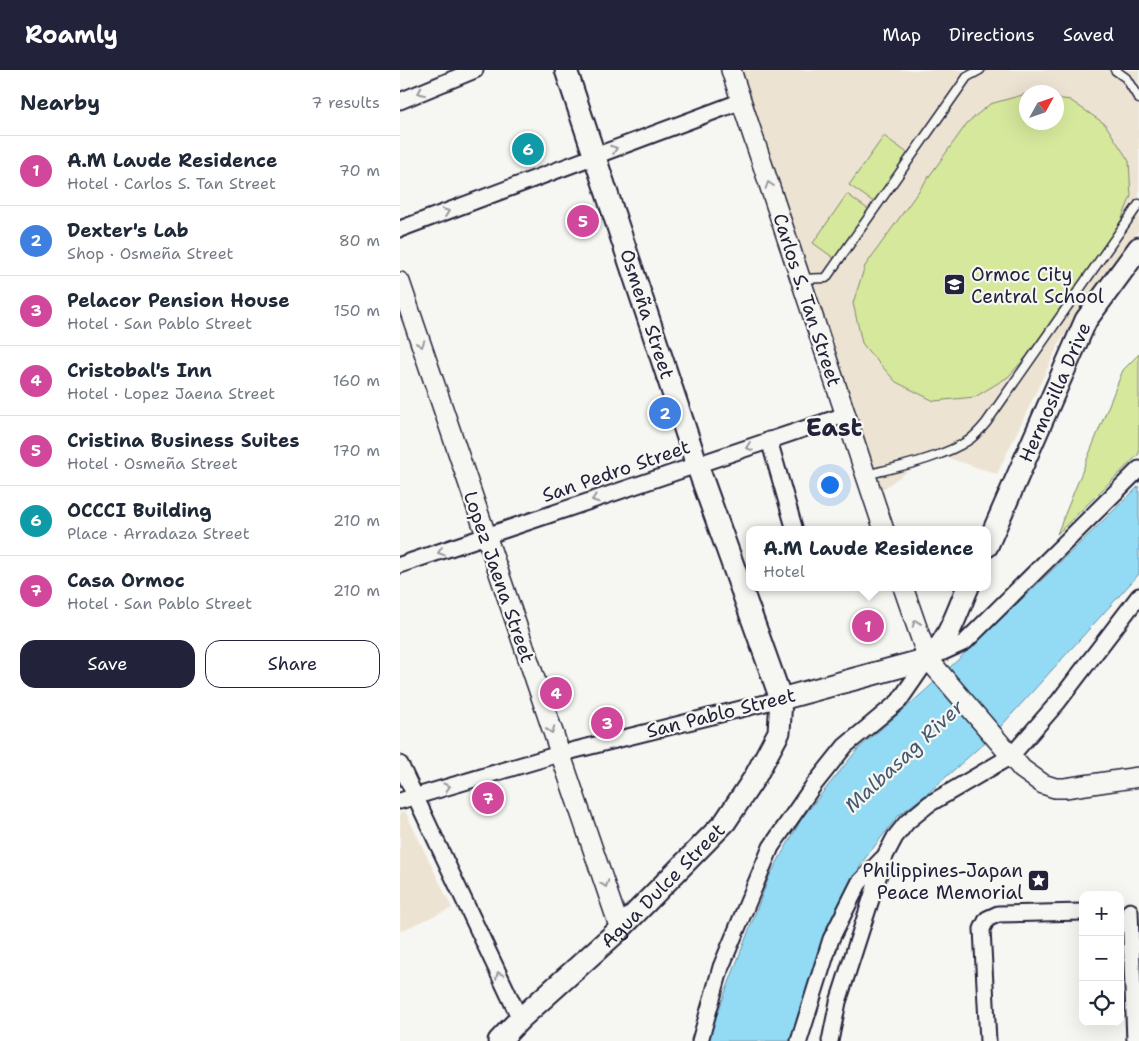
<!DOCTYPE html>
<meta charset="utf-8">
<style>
:root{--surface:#fff;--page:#f2f2f3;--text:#1f2937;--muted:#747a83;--line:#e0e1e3;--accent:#22223b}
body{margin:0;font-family:"Shantell Sans",sans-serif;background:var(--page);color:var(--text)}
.controls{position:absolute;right:15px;bottom:15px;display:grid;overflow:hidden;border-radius:10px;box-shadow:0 5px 20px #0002}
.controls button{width:45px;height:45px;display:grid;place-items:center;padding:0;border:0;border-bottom:1px solid var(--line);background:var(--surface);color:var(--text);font:25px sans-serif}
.compass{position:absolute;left:619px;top:15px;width:45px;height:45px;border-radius:50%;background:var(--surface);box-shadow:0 5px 20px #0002;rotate:50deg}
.you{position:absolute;left:429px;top:414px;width:18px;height:18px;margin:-12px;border:4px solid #fff;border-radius:50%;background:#1a73e8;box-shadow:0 0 0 8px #1a73e833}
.badge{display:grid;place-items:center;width:32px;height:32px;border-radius:50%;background:var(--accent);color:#fff;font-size:16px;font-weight:700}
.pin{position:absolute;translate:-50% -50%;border:2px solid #fff;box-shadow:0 1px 5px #0006}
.popup{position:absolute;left:346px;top:456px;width:245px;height:65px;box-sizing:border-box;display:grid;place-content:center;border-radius:10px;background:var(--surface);filter:drop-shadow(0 1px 4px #0005);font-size:16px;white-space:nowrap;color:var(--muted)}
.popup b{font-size:19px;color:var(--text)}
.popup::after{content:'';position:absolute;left:50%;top:100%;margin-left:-10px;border:10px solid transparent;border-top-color:var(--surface)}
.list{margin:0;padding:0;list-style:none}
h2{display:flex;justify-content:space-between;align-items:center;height:65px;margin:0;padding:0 20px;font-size:21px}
h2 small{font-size:16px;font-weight:400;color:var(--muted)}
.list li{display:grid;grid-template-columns:32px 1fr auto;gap:15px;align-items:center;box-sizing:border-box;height:70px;padding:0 20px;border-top:1px solid var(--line)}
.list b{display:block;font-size:19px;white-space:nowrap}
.list p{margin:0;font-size:16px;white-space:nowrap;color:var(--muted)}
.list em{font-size:16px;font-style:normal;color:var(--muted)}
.actions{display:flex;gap:10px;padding:15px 20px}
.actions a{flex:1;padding:11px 0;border:1px solid var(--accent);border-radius:15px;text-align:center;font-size:18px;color:var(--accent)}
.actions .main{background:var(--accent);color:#fff}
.icon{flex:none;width:28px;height:28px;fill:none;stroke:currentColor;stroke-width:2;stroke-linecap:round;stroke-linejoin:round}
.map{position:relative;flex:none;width:739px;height:971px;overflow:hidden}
header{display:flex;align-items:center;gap:30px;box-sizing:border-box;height:70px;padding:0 25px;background:var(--accent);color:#fff}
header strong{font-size:24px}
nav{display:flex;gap:28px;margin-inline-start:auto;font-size:18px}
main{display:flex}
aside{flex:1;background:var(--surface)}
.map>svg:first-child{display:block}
.built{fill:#ede3d3;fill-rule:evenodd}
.green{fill:#d6e89c;stroke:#7c856c}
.water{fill:#93dbf4;stroke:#6691aa}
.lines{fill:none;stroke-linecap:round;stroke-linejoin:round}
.service-casing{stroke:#22223b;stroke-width:11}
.minor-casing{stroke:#22223b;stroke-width:19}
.tertiary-casing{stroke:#22223b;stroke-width:22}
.secondary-casing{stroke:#22223b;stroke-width:25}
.service{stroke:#f6f6f2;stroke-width:8}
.minor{stroke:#f6f6f2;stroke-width:15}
.tertiary{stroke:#f6f6f2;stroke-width:19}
.secondary{stroke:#f6f6f2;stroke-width:21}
.oneway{stroke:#9797a0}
.labels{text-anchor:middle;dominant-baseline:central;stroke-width:4.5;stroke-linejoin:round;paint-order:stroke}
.poi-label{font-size:19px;fill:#22223b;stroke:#f6f6f2;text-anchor:start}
.street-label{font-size:19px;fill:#22223b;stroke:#f6f6f2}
.water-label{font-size:20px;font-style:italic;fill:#445a72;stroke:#f6f6f2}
.district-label{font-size:24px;font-weight:bold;fill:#22223b;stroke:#f6f6f2}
</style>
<header>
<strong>Roamly</strong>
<nav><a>Map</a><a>Directions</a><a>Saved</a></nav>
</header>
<main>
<aside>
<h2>Nearby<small>7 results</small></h2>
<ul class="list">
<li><span class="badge" style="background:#d1479c">1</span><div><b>A.M Laude Residence</b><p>Hotel · Carlos S. Tan Street</p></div><em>70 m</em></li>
<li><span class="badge" style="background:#3f7fe0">2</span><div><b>Dexter's Lab</b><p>Shop · Osmeña Street</p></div><em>80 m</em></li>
<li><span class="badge" style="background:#d1479c">3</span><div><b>Pelacor Pension House</b><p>Hotel · San Pablo Street</p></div><em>150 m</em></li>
<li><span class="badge" style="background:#d1479c">4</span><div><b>Cristobal's Inn</b><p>Hotel · Lopez Jaena Street</p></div><em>160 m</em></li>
<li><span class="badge" style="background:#d1479c">5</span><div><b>Cristina Business Suites</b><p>Hotel · Osmeña Street</p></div><em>170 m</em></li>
<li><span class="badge" style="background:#0f9aa8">6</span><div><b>OCCCI Building</b><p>Place · Arradaza Street</p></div><em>210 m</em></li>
<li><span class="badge" style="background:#d1479c">7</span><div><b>Casa Ormoc</b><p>Hotel · San Pablo Street</p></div><em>210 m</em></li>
</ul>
<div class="actions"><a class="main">Save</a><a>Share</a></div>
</aside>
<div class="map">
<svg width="739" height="971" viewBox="0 0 739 971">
<rect width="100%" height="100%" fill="#f6f6f2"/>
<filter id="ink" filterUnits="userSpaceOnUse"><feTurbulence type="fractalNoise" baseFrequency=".02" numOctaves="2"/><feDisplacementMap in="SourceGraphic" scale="10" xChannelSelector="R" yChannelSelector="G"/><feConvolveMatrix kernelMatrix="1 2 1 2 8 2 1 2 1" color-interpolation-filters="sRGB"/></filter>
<g filter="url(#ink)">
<!-- built -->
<g class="built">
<path d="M339 0H739V160L661 270 597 404 533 383 479 422ZM626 22H656V52H626Z"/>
<polygon points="5,741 52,838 0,861 0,743"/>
</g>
<!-- green -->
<g class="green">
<polygon points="626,24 626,52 656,52 657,28 670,30 705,54 729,91 731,126 716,163 638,274 608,307 575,327 534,331 496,312 469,282 462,273 453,233 465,196 568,52 590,34"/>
<polygon points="484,66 513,87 478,135 449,115"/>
<polygon points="447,124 476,145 442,194 413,173"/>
<polygon points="739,284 739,384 657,464 723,300"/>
</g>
<!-- water -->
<polygon class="water" points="739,416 739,504 593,665 528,723 498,746 463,791 429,857 390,971 307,971 369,807 402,748 458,679 526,620 619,532"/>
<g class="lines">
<defs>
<g id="service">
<polyline points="715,0 726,8 739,29"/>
<polyline points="400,209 426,208 567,7 580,0"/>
<path d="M466 405C497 397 542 388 569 370 576 365 581 359 586 353L739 134"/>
</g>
<g id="minor">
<polyline points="0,31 75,0"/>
<polyline points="0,159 342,31"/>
<polyline points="369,370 394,457"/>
<polyline points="0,495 445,345"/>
<polyline points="0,694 120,949"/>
<polyline points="0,731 159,684 381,629"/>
<polyline points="730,841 735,971"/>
<polyline points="300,971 321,897 371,777 413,716 445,676 499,631 528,589 565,572 739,399"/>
<polyline points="399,971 431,869 459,813 482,789"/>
<polyline points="430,971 438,932 485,786 495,767 507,752 529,734 611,686 658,632 739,526"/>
<polyline points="588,971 582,859 587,849 598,844 683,842"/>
</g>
<g id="tertiary">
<polyline points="331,0 484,460"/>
<polyline points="0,212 220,859"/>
<polyline points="503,517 528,589 622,699 643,714 655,718 665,718 739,707"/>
</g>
<g id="secondary">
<path id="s1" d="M587 476 686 250 739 178"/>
<path d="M381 629 528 589C549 571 557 542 568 517"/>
<path id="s2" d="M99 971 120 949 220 859 325 752 355 707 379 662 381 629 297 395 166 0"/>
</g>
</defs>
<!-- service casing -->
<use href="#service" class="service-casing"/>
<!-- minor casing -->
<use href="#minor" class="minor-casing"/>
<!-- tertiary casing -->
<use href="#tertiary" class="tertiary-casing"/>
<!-- secondary casing -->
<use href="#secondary" class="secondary-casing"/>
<!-- service -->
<use href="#service" class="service"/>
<!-- minor -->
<use href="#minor" class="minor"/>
<!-- tertiary -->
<use href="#tertiary" class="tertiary"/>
<!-- secondary -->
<use href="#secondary" class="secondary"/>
</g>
<!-- one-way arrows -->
<defs><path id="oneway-chevron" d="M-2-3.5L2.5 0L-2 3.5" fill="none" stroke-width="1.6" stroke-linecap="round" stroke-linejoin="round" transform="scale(1.25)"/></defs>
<g class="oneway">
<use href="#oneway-chevron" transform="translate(21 22) rotate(157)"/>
<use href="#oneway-chevron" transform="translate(214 79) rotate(-21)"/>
<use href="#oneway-chevron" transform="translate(369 115) rotate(-108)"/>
<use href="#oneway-chevron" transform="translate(46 142) rotate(-20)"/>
<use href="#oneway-chevron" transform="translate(21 274) rotate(71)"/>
<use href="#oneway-chevron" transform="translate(349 377) rotate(161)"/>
<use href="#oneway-chevron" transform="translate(195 429) rotate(161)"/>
<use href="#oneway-chevron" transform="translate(41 482) rotate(161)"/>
<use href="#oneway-chevron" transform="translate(516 553) rotate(-109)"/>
<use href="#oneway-chevron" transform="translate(151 660) rotate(71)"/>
<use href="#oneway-chevron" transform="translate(47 717) rotate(-16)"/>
<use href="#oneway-chevron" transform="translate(205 814) rotate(71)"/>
<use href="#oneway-chevron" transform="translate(99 905) rotate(-115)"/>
</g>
</g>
<!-- icons -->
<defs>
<symbol id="school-square" viewBox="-11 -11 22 22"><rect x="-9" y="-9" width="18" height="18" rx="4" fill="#22223b" stroke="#f6f6f2"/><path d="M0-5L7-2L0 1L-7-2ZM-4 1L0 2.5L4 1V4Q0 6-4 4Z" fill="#fff"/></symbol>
<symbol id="sight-square" viewBox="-11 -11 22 22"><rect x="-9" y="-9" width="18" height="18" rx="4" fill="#22223b" stroke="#f6f6f2"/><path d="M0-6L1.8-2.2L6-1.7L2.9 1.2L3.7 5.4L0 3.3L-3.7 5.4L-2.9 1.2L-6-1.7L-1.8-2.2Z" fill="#fff"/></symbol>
</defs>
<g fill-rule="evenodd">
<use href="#school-square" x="542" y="202" width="25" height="25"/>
<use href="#sight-square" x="626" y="798" width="25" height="25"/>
</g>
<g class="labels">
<!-- poi labels -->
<g class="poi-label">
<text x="571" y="204">Ormoc City<tspan x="571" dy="22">Central School</tspan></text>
<text x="623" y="800" text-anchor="end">Philippines-Japan<tspan x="623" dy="22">Peace Memorial</tspan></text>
</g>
<!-- street labels -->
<g class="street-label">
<text transform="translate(407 230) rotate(72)">Carlos S. Tan Street</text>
<text transform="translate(247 244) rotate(72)">Osmeña Street</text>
<text stroke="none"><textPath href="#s1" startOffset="168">Hermosilla Drive</textPath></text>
<text transform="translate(216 401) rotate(-19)">San Pedro Street</text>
<text transform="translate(99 507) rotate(71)">Lopez Jaena Street</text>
<text transform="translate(321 643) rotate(-14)">San Pablo Street</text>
<text stroke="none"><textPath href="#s2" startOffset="226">Agua Dulce Street</textPath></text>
</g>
<!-- water labels -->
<g class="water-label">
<text transform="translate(504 686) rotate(-43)">Malbasag River</text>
</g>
<!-- district labels -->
<g class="district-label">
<text x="434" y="358">East</text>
</g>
</g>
</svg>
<div class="controls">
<button>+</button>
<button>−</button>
<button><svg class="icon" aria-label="locate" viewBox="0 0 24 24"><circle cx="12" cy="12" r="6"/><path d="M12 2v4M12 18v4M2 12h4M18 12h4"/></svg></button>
</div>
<svg class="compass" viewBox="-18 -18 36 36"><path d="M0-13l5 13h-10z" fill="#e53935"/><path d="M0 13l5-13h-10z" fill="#747a83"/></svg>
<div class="you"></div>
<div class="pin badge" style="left:468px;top:556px;background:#d1479c">1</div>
<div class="popup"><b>A.M Laude Residence</b>Hotel</div>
<div class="pin badge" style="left:265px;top:343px;background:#3f7fe0">2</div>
<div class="pin badge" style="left:207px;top:653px;background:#d1479c">3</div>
<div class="pin badge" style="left:156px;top:623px;background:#d1479c">4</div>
<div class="pin badge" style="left:183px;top:151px;background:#d1479c">5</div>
<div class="pin badge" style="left:128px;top:79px;background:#0f9aa8">6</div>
<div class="pin badge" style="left:88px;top:728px;background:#d1479c">7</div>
</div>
</main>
